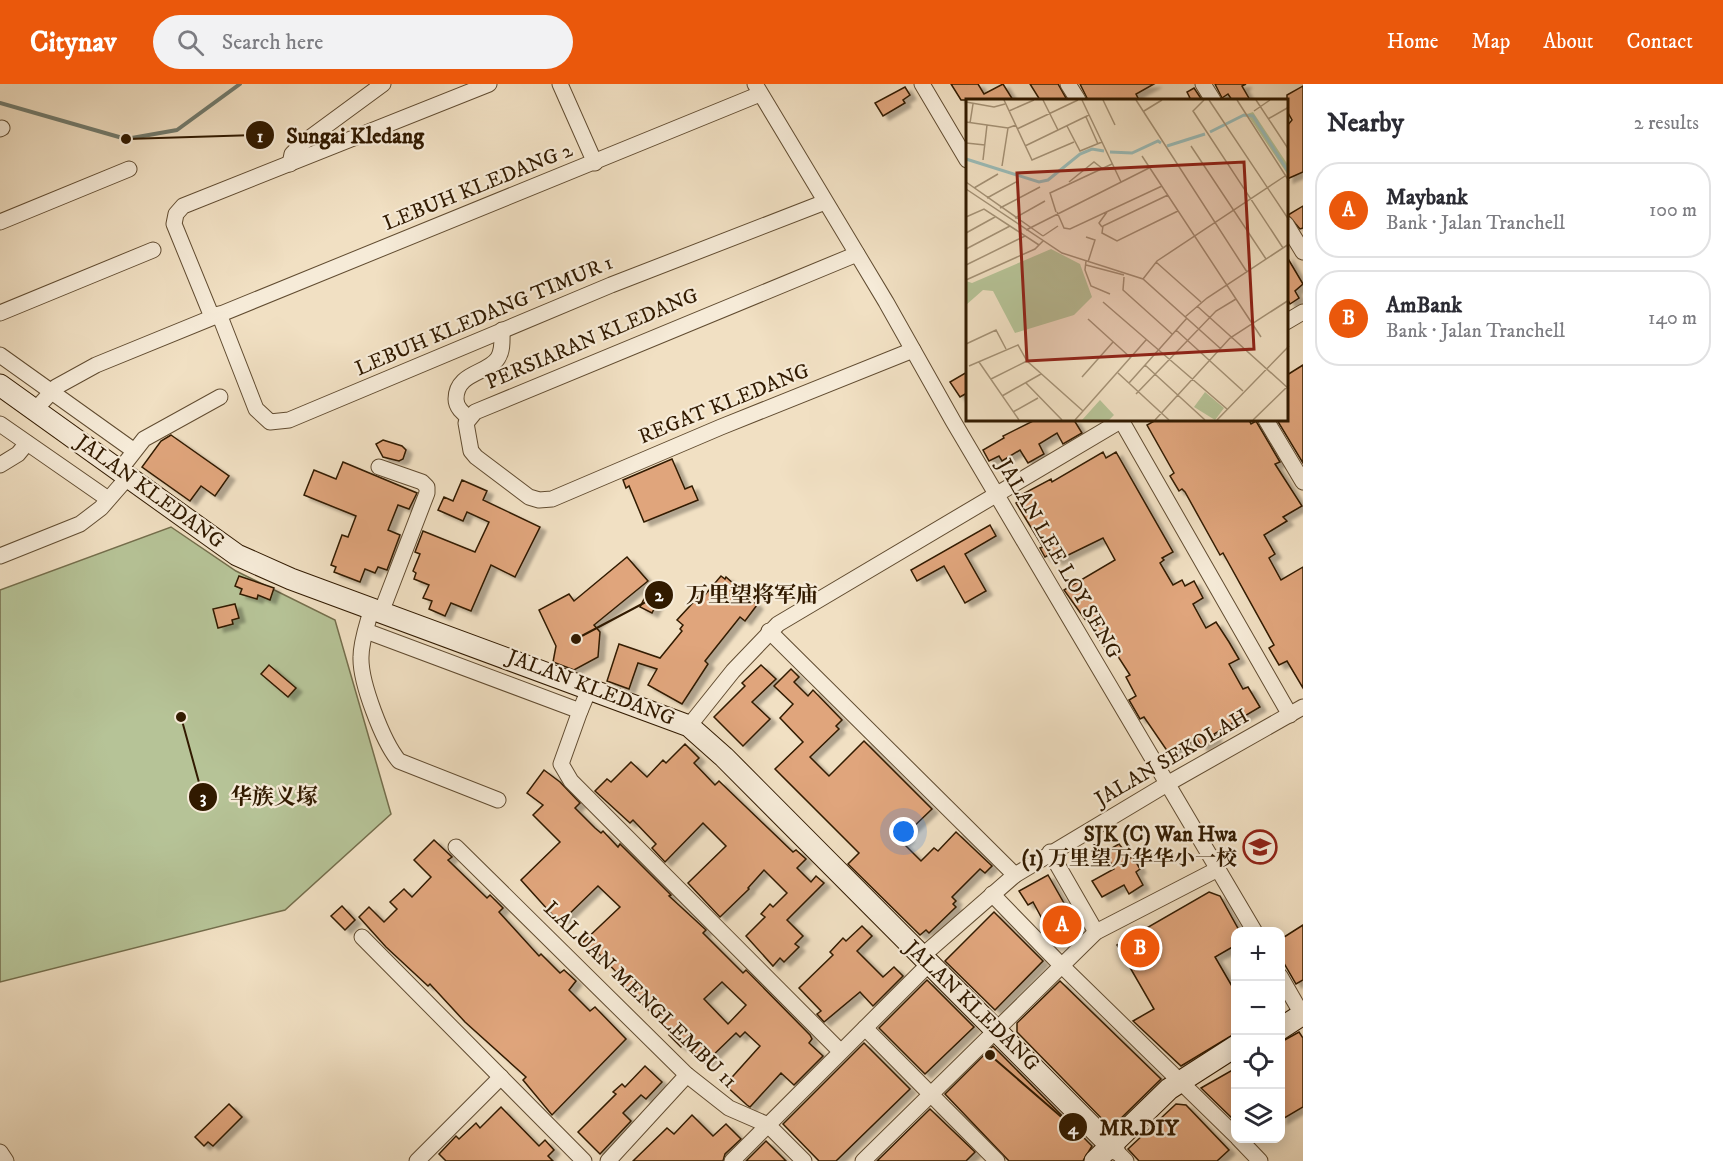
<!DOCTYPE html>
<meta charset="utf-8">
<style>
:root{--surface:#fff;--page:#f2f2f3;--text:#2b2b33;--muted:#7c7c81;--line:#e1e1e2;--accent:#ea580c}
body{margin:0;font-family:"IM FELL DW Pica","Noto Serif SC",serif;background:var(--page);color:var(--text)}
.controls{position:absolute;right:18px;bottom:18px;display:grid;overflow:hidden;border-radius:12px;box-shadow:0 3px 15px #0003}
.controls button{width:54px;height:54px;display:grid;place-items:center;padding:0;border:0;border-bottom:2px solid var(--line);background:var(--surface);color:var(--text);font:30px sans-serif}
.you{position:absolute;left:904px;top:748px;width:21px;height:21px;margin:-15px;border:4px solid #fff;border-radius:50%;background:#1a73e8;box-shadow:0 0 0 9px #1a73e833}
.badge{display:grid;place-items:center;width:39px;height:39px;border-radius:50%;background:var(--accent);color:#fff;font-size:20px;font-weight:700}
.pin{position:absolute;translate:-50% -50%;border:3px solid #fff;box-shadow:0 2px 6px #0006}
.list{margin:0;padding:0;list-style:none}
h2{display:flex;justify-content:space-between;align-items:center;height:78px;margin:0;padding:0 24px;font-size:26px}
h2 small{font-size:20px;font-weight:400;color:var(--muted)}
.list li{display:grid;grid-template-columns:39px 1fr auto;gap:18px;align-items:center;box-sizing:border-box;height:96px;margin:0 12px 12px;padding:0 12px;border:2px solid var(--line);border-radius:24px}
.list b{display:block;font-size:22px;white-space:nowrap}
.list p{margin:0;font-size:20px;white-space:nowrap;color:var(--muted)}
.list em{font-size:20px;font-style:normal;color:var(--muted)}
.icon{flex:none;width:33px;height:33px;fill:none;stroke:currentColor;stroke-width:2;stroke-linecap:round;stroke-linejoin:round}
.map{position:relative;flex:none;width:1303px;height:1077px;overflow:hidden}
header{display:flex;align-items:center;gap:36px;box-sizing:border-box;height:84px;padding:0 30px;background:var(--accent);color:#fff}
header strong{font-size:28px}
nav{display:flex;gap:33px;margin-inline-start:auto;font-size:21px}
.search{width:420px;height:54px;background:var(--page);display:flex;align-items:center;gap:15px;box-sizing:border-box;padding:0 21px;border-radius:33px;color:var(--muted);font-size:22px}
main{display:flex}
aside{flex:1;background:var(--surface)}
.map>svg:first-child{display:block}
.green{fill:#b6c397;stroke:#746e4c;stroke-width:1.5}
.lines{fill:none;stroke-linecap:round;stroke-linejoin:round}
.stream{stroke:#717b6e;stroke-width:4}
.building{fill:#e0a57c;stroke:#311a00;stroke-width:1.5;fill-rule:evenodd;filter:url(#shadow)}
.street-casing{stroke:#614c31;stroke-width:17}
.secondary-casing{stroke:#311a00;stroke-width:23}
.street{stroke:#f6ebd8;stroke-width:15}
.secondary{stroke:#f6ebd8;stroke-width:21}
.labels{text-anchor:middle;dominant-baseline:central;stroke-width:4.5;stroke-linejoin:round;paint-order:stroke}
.street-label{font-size:21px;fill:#311a00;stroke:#f6ebd8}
.poi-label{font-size:21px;font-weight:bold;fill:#311a00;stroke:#f6ebd8;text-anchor:end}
.inset-river{fill:none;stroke:#9bbcb8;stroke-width:3}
.inset-road{fill:none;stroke:#a49175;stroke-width:1.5}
.view{fill:#8f2418;fill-opacity:0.15;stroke:#8f2418;stroke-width:3}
.inset-edge{fill:none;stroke:#311a00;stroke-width:3}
.leader{fill:none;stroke:#311a00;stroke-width:2}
.callout-dot{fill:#311a00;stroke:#f6ebd8;stroke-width:2}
.mark-label{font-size:18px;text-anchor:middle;font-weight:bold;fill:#fff}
.callout-label{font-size:22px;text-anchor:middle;font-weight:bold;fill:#311a00;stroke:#f6ebd8;stroke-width:4.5;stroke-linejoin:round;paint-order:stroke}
</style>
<header>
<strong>Citynav</strong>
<div class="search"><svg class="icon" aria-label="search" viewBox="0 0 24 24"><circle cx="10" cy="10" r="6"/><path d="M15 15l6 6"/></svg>Search here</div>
<nav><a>Home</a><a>Map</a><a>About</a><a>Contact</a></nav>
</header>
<main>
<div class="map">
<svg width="1303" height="1077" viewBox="0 0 1303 1077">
<defs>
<filter id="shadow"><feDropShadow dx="6" dy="4" stdDeviation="1.5" flood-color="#0004"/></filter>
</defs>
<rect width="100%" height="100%" fill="#f1e0c3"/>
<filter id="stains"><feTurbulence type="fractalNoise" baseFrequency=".00333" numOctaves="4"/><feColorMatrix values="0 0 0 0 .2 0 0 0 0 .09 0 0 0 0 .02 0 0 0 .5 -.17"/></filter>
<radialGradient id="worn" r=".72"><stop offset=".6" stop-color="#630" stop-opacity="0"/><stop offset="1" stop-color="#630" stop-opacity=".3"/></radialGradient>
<!-- green -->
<polygon class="green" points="171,443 236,487 335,536 391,730 285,826 0,898 0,506"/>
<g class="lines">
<!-- stream -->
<polyline class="stream" points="0,19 126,55 177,46 240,0"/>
</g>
<!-- building -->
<g class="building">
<polygon points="951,0 978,0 984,10 1003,0 1013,16 961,16"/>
<polygon points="1030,0 1058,0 1067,16 1040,16"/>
<polygon points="1080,0 1154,0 1136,10 1139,16 1088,16"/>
<polygon points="1215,0 1246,0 1242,2 1250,16 1232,16 1228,10 1222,14"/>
<polygon points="1303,2 1303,88 1287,95 1287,42 1292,36 1287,27 1287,11"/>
<polygon points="905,3 910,11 903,16 905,19 883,32 875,19"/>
<polygon points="1194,4 1202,16 1185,16 1190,14 1187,8"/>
<polygon points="1303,122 1303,144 1300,145 1288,131"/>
<polygon points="1287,173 1303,200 1295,207 1299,214 1290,220 1287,214"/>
<polygon points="1303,281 1303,379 1277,336 1287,336 1287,291"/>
<polygon points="967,288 967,309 960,313 950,298"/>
<polygon points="1035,336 1074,336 1082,349 1063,360 1057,349 1039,360 1044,370 1028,379 1020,366 1002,377 999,372 989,377 983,366 1004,354 1003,352"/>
<polygon points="1156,336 1249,336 1251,340 1256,337 1280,378 1275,380 1302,422 1283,433 1287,437 1264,451 1275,470 1269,474 1281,496 1303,483 1303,604 1287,577 1279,581 1269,564 1274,561 1223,469 1220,471 1185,408 1182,405 1179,407 1170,392 1174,389 1147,341"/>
<polygon points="171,351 229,392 215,412 201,402 190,417 142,383 161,357"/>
<polygon points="383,356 402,362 406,366 403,375 399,377 383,373 376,360"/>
<polygon points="1103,368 1106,374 1116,368 1173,468 1162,474 1164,476 1160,479 1173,501 1182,496 1185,502 1194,497 1203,514 1193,520 1206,544 1216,538 1229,558 1239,575 1229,580 1243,605 1248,603 1260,623 1214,650 1216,654 1202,663 1197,655 1170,671 1144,633 1140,635 1129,616 1136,612 1126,593 1130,591 1112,563 1107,566 1064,506 1115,476 1103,454 1056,477 1052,469 1045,473 1040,464 1043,463 1016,419 1021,416 1019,412 1051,395 1052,398"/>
<polygon points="672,375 685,405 692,402 698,416 644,438 629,402 626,404 623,396"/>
<polygon points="343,378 417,409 409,425 398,421 388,446 400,451 387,486 378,483 375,489 365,485 360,498 334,488 336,483 331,481 342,451 348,453 356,432 304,411 314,386 336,395"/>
<polygon points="462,396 487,407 483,416 540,443 515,493 491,481 471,527 451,519 445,532 429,525 432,517 423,514 429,501 414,495 416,489 413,487 420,470 415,468 423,447 475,468 489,438 467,428 463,437 438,426 444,413 453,417"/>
<polygon points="990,441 996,452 965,470 986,507 965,519 944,482 917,497 911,486"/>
<polygon points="627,473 648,497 594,541 600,548 598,573 574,586 553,578 556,562 539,526 569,510 574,517"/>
<polygon points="239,492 274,504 270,516 258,511 257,515 240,510 242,505 235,502"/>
<polygon points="721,492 725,495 726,493 757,521 745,537 740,533 705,577 708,580 682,620 648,601 657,585 638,579 629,605 607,597 619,560 660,574 682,547 680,545 683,541 677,536 701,510 704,512"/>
<polygon points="651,501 663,507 652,529 640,523"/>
<polygon points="235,520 239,534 232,536 233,540 218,544 213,525"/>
<polygon points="269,581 296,604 288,613 261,590"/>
<polygon points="761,581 776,595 752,618 770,635 743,662 714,633 745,602 742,599"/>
<polygon points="791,585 799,593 794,598 808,612 813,606 842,636 836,642 839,645 810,673 829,692 864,657 932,725 905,751 908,754 903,759 921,777 934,764 938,767 956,748 992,782 985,789 980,785 952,813 956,817 953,820 956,823 929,849 926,846 920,851 848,780 859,769 775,685 803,658 780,634 793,620 774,602"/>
<polygon points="685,660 699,674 694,679 715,701 719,697 793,768 796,766 806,775 797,784 811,798 816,792 824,799 787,836 803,852 795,860 799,863 784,878 780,874 773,882 746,852 765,833 761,830 770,820 773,823 787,809 764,786 748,804 749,805 720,833 688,799 726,762 703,739 665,778 652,764 656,760 633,736 630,739 595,707 607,695 611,698 631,678 647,693 663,676 666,679"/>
<path d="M544 686 560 698 580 719 575 724 595 744 601 749 603 747 618 763 620 760 671 811 669 812 706 846 703 849 743 889 746 886 810 951 812 955 809 959 823 972 794 1001 781 989 750 1023 747 1021 725 1001 760 962 745 948 740 953 736 949 705 979 685 959 681 963 669 951 671 949 618 895 620 892 599 870 594 874 581 860 620 823 598 802 563 836 560 833 557 836 521 796 560 758 533 731 543 721 527 709ZM722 898 746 921 728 940 704 915Z"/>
<polygon points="434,756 452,773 448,776 487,814 490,811 503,824 499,828 539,872 541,870 560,889 564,886 576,897 569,906 590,927 595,923 626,955 552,1031 523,996 526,993 465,938 430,900 428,902 386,863 359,833 369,823 384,838 397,825 390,818 404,805 412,813 431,793 414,776"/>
<polygon points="1119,760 1130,774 1133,773 1140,785 1136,788 1143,801 1129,810 1124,801 1102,813 1092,797 1114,785 1105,768"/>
<polygon points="1048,791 1077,842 1053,855 1033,818 1028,821 1019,807"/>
<polygon points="1209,808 1220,812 1240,848 1236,848 1236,861 1215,873 1236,909 1236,949 1181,982 1133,937 1154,925 1117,861"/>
<polygon points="342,822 355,836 345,846 331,832"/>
<polygon points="994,828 1043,877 995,926 945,877"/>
<polygon points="1303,841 1303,896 1296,900 1281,874 1281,855"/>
<polygon points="862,842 872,852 857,867 883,893 894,883 903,892 873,922 860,908 824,938 817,930 821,927 799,904 833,871 830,868 843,854 846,857"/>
<polygon points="927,896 974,943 925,990 879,944"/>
<polygon points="1060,897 1161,995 1111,1044 1017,948 1017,939"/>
<polygon points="1299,948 1303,954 1303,1023 1281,1036 1281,958"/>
<polygon points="864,959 910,1005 836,1077 819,1077 783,1040"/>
<polygon points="993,962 1092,1062 1083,1077 1009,1077 945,1010"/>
<polygon points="645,982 662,998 646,1015 641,1011 623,1029 631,1037 600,1070 578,1048 616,1010 613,1008 622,1000 625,1003"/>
<polygon points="1236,984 1236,1038 1201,1004"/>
<polygon points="229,1020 242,1033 213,1062 208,1058 204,1062 195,1053"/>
<polygon points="1176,1020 1186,1021 1229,1066 1217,1077 1139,1077 1128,1065"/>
<polygon points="501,1023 539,1062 545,1056 554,1066 548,1072 553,1077 446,1077 439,1070 456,1052 459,1055 476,1039 480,1044"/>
<polygon points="930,1025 975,1068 966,1077 877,1077"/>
<polygon points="692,1031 713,1052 726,1040 741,1055 725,1070 723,1077 633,1077 667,1044 674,1050"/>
<polygon points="766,1057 786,1077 746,1077"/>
</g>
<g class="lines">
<defs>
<g id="street">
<polyline points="560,0 595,79"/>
<polyline points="755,0 886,218 953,337 1255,848"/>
<polyline points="922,0 967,76"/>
<polyline points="1068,0 1078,16"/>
<polyline points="1203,0 1213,16"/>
<polyline points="0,45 2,44"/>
<polyline points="290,80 292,70 304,58 383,0"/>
<polyline points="0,138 129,85"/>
<polyline points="1286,140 1303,168"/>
<polyline points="857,170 475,328 466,339 471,367 476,373 529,413 539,416 552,415 721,343 913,266"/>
<polyline points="0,229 153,166"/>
<polyline points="219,230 256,325 270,338 289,336 611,201 825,118"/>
<polyline points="212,233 174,140 176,130 183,122 489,0"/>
<polyline points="1286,238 1303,228"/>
<polyline points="0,271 133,366"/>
<polyline points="35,326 56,303 96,281 760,10"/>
<path d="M469 333C463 330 456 323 456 315 456 288 488 290 498 274 503 266 502 256 502 246"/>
<polyline points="1121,336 1290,631"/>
<polyline points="1266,336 1303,398"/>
<polyline points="0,340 108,415"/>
<polyline points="0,381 18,370 27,359"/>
<polyline points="379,383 422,398 427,403 427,409 382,526"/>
<polyline points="119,387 144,355 220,313"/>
<polyline points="0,472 80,440 101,424 128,393"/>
<path d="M372 523C368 539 361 556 361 573 360 598 383 658 399 677L498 716"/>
<polyline points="366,547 580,627 590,603"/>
<polyline points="769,547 1015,791"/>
<polyline points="580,627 561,680 571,697 840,967"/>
<polyline points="689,642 733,587 778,540 1122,336"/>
<polyline points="456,763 687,991 729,1024 768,1041 804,1077"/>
<polyline points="1050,768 1096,848"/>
<polyline points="992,810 1062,882 1236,1052"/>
<polyline points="362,853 584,1077"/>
<polyline points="921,873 1015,791 1167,700 1303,623"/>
<polyline points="1280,892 1303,932"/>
<polyline points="865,944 997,1077"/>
<polyline points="1238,1054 1260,1077"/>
<polyline points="1114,1065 1126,1077"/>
<polyline points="0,1068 6,1077"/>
<polyline points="417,1077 501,993"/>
<polyline points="608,1077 687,991"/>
<polyline points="732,1077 929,880"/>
<polyline points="863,1077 1096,848 1218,785"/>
</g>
<g id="secondary">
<polyline points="0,301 237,471 291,495 689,642 724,673 1114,1065"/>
<polyline points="1280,945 1303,930"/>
<polyline points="1095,1077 1169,1005 1236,962"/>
</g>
</defs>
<!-- street casing -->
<use href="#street" class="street-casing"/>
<!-- secondary casing -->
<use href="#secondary" class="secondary-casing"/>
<!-- street -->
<use href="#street" class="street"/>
<!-- secondary -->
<use href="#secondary" class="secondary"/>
</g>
<!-- icons -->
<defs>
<symbol id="school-ring" viewBox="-11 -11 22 22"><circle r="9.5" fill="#f6ebd8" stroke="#8f2418" stroke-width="1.5"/><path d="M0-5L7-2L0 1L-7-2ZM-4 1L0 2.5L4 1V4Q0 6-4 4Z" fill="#8f2418"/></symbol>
</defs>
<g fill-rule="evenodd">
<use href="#school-ring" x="1241" y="744" width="38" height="38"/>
</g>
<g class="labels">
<!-- street labels -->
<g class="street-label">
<text transform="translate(478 103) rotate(-22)">LEBUH KLEDANG 2</text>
<text transform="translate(484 232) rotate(-23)">LEBUH KLEDANG TIMUR 1</text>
<text transform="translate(592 255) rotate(-23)">PERSIARAN KLEDANG</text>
<text transform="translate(724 320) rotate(-22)">REGAT KLEDANG</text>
<text transform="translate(150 408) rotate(36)">JALAN KLEDANG</text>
<text transform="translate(1059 475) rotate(60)">JALAN LEE LOY SENG</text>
<text transform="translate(591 604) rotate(21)">JALAN KLEDANG</text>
<text transform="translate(1172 674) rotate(-30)">JALAN SEKOLAH</text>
<text transform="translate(640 911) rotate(44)">LALUAN MENGLEMBU 11</text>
<text transform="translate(972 922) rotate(44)">JALAN KLEDANG</text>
</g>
<!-- poi labels -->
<g class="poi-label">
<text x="1237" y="751">SJK (C) Wan Hwa<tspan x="1237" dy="24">(1) 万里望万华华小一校</tspan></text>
</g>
</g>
<!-- overview -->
<g transform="translate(966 15)">
<rect width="322" height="322" fill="#f1e0c3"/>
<path d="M287 13 322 66V76L281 15ZM85 150 114 165 126 198 108 216 49 234 27 192 17 191 0 206V182L6 184ZM239 293 258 309 249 321 228 308ZM134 301 148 316 143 321H116Z" fill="#b6c397"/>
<path class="inset-river" d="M244 33 278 16 287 17 323 74M201 47 239 35M144 53 166 54 192 42 195 44M0 60 73 83 82 81 114 55 126 50 138 52"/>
<path class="inset-road" d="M38 1 66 61 108 43M77 1 92 31M116 1 155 83M137 1 149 26M170 1 281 173M238 1 227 12 317 149M243 1 323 121M271 1 323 82M290 1 323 51M0 3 28 8 39 5M43 12 68 1M178 12 196 1M288 12 304 1M120 18 132 45M302 20 323 8M0 23 42 29 50 26M4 24 7 5M101 27 114 52 136 43M51 30 112 1M0 44 19 46M59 47 123 16M225 47 300 160M176 57 295 238M17 61 21 26M36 67 42 29M0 83 77 137M103 83 128 63 137 70M8 89 32 75M0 90 96 154 177 180 255 250M202 96 137 127 136 134 151 142 212 112M21 99 52 82M34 109 74 88M90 113 84 94 146 65M91 113 98 129 104 130 196 87M0 118 18 110 73 146M49 119 79 102M136 128 133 124 141 113M60 131 183 69M0 134 29 118M77 137 92 127M120 138 129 141 122 163M0 150 44 127M120 162 119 171 125 187 144 195M190 163 235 203M0 166 59 137M120 166 158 176M158 178 157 191 206 235M177 180 191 162 319 77M0 181 69 150 77 142M137 203 261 310M231 207 323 290M219 218 241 199 323 145M122 220 165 259M210 231 277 292M0 245 30 231 40 250M13 263 53 321M179 266 239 321M3 267 52 246 61 262 117 312M152 274 203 321M116 278 147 243M25 280 61 262M60 284 96 321M163 284 221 219M170 295 250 212 270 200M36 297 75 275M47 313 72 299M109 321 180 241M189 321 264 239 323 201M251 321 323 247M287 321 323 286"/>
<path class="view" d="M278 63 288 250 61 262 51 74Z"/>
<rect width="322" height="322" class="inset-edge"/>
</g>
<!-- callouts -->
<path class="leader" d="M126 55L260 51M576 555L659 511M181 633L203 713M990 971L1073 1043"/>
<g class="callout-dot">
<circle cx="126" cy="55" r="6"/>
<circle cx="576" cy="555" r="6"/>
<circle cx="181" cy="633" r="6"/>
<circle cx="990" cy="971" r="6"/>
<circle cx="260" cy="51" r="15"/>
<circle cx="659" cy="511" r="15"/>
<circle cx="203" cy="713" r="15"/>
<circle cx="1073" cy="1043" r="15"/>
</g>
<g class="mark-label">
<text x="260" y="58">1</text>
<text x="659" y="517">2</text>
<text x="203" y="719">3</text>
<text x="1073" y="1050">4</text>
</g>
<g class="callout-label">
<text x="355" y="59">Sungai Kledang</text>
<text x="752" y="518">万里望将军庙</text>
<text x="274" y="720">华族义塚</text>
<text x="1139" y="1051">MR.DIY</text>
</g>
<rect width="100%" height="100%" filter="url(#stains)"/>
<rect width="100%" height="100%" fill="url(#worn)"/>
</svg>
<div class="controls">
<button>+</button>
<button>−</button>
<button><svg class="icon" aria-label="locate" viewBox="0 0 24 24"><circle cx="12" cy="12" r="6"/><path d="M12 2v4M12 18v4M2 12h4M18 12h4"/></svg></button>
<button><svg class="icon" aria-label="layers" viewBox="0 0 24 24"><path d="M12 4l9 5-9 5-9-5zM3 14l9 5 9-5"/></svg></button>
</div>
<div class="you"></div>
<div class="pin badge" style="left:1062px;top:841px">A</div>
<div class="pin badge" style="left:1140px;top:864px">B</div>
</div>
<aside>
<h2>Nearby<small>2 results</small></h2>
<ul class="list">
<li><span class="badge">A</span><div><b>Maybank</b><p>Bank · Jalan Tranchell</p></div><em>100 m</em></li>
<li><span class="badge">B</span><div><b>AmBank</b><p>Bank · Jalan Tranchell</p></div><em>140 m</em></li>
</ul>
</aside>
</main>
